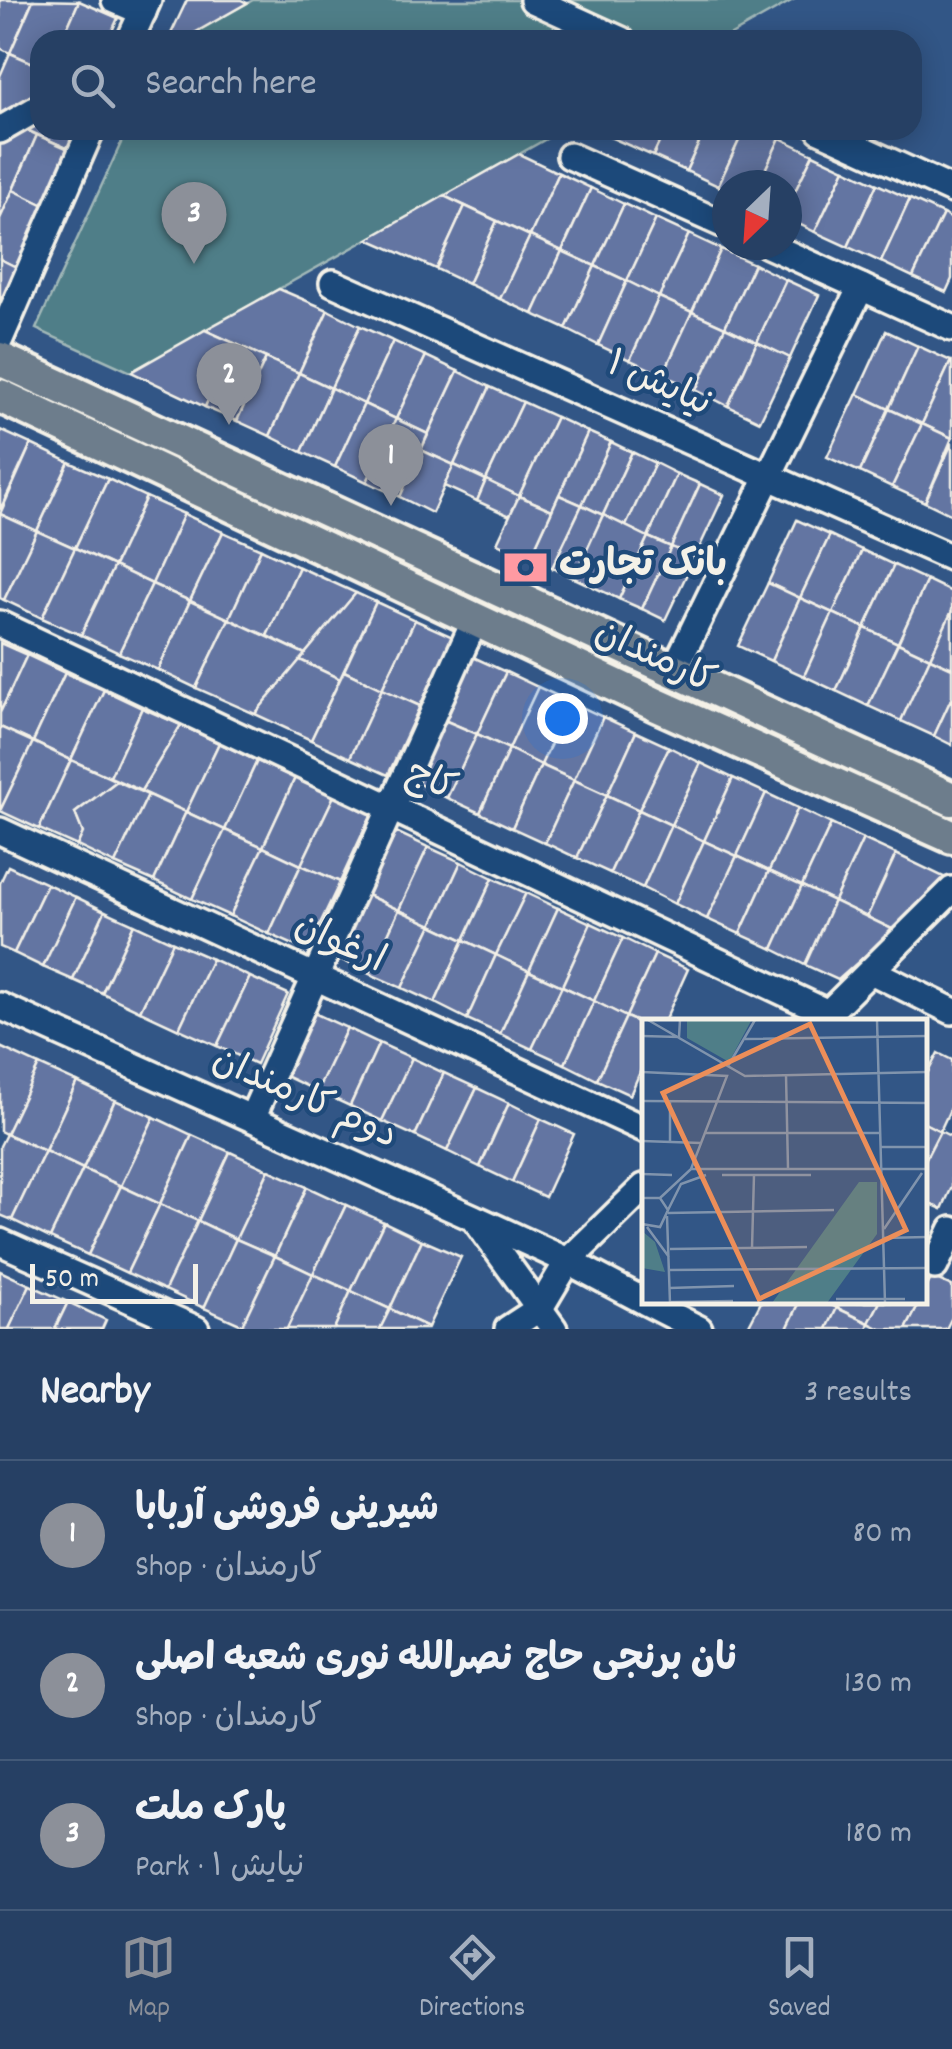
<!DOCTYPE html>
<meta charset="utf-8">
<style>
:root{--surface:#264064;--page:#2e476a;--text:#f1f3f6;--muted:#a4afbf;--line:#425978;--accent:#8c9099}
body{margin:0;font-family:Dekko,"Playpen Sans Arabic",sans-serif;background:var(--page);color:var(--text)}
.compass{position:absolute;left:712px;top:170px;width:90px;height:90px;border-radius:50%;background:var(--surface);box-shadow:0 5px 25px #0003;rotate:205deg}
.scale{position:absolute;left:30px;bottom:25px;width:168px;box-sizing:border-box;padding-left:10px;border:5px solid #f4f1e8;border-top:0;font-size:28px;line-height:35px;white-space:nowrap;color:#f4f1e8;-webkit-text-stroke:8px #1f4a7a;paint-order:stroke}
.you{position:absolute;left:562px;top:718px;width:35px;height:35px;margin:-25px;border:8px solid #fff;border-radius:50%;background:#1a73e8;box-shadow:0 0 0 15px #1a73e833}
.badge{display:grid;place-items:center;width:65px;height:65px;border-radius:50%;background:var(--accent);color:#fff;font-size:32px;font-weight:700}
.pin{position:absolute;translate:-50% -82px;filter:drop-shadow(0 2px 5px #0008)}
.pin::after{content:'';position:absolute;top:52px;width:35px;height:30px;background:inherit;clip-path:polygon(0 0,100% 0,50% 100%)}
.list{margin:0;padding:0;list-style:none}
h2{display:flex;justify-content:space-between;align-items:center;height:130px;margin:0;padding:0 40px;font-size:42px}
h2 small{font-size:32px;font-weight:400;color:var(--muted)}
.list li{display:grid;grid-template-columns:65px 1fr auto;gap:30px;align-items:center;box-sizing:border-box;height:150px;padding:0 40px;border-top:2px solid var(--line)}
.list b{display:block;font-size:38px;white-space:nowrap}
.list p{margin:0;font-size:32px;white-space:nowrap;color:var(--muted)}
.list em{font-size:32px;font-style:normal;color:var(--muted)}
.icon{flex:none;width:55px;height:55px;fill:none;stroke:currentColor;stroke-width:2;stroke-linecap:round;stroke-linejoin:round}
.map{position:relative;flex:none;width:952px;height:1329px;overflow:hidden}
.search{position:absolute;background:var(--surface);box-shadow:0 5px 25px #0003;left:30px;right:30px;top:30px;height:110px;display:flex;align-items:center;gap:25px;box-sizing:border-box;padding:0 35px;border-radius:30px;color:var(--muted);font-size:38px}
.sheet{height:580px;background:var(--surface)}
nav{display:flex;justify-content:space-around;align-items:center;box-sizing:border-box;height:140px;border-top:2px solid var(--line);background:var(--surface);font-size:28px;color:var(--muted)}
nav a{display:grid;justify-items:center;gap:5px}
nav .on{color:var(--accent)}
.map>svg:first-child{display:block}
.green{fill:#4f7e88;stroke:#a2b8b8;stroke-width:2.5}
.building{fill:#6375a2;stroke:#f4f1e8;stroke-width:2.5}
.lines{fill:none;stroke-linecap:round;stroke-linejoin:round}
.minor-casing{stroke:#f4f1e8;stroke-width:32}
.major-casing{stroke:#f4f1e8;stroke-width:40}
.minor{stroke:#1f4a7a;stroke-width:25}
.major{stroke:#6d7d8c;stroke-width:32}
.labels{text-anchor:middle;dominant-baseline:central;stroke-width:9;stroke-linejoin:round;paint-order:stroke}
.street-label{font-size:38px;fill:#f4f1e8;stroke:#1f4a7a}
.poi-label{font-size:38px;font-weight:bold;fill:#f4f1e8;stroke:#1f4a7a;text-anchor:start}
.inset-road{fill:none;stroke:#8094ad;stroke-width:2.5}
.view{fill:#ec8e59;fill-opacity:0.15;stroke:#ec8e59;stroke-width:5}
.inset-edge{fill:none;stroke:#f4f1e8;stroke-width:5}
</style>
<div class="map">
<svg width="952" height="1329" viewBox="0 0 952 1329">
<rect width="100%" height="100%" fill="#325686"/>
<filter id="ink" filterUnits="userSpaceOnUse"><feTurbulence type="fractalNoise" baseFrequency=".01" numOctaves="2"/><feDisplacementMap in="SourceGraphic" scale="20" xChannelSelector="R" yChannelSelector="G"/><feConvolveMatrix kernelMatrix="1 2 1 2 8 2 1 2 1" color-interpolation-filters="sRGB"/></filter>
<g filter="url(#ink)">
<!-- green -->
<g class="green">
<polygon points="253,0 793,0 722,40 182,40"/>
<polygon points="127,130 562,130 131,372 36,329"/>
</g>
<!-- building -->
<g class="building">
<polygon points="0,0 33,0 10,53 0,48"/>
<polygon points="33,0 79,1 62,40 40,40 40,66 10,53"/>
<polygon points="187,0 241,0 247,3 182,40 168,40"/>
<polygon points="79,1 118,18 108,40 62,40"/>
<polygon points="10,53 40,66 40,99 0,125 0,76"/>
<polygon points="40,113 40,130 80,130 71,150 18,126"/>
<polygon points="18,126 37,135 0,219 0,137"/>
<polygon points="594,130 665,130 653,156"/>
<polygon points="665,130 705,130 686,171 653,156"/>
<polygon points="705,130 744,130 718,186 686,171"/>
<polygon points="744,130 762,130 780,138 758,185 727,185 727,190 718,186"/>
<polygon points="37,135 71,150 46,206 13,190"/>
<polygon points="780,138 813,154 787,208 787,185 758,185"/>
<polygon points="519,154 559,173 530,236 444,196"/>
<polygon points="813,154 845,169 815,232 787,218 787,208"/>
<polygon points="845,169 877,184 848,247 815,232"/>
<polygon points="559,173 591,188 562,251 530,236"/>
<polygon points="877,184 910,199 881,262 848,247"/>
<polygon points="591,188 624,204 595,266 562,251"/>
<polygon points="13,190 46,206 18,268 0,259 0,219"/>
<polygon points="444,196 465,206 436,269 368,239"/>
<polygon points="910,199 943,214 913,277 881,262"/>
<polygon points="624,204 656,219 627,281 595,266"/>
<polygon points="465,206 497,221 468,284 436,269"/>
<polygon points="943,214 952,219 952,279 946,292 913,277"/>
<polygon points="656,219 689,234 659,297 627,281"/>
<polygon points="497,221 530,236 500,299 468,284"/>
<polygon points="689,234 721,249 692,312 659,297"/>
<polygon points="530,236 562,251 533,314 500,299"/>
<polygon points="721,249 754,264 725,327 692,312"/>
<polygon points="562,251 595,266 566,329 533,314"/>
<polygon points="0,259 18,268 0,306"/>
<polygon points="754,264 786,280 757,342 725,327"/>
<polygon points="595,266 627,281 598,345 566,329"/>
<polygon points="786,280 819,295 790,358 757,342"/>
<polygon points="627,281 659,297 630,360 598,345"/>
<polygon points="279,289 328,310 299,373 205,330"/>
<polygon points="659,297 692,312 663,375 630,360"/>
<polygon points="328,310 360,326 331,388 299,373"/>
<polygon points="692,312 725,327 696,390 663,375"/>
<polygon points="360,326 393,341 364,404 331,388"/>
<polygon points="725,327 757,342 728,406 696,390"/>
<polygon points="205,330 234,343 205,407 131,372"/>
<polygon points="886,331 918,346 889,409 857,394"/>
<polygon points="393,341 426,356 396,419 364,404"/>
<polygon points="757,342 790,358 760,421 728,406"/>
<polygon points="234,343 266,358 237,421 205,407"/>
<polygon points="918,346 951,361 922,424 889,409"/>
<polygon points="426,356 458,371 428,434 396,419"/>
<polygon points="266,358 299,373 270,436 237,421"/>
<polygon points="951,361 952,361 952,438 922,424"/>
<polygon points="458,371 490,387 454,465 421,450"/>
<polygon points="299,373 331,388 302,452 270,436"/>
<polygon points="490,387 523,402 486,480 454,465"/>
<polygon points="331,388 364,404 335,467 302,452"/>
<polygon points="857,394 889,409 860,472 827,457"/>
<polygon points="523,402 556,417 519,496 486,480"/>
<polygon points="364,404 396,419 367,482 335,467"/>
<polygon points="889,409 922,424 892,487 860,472"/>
<polygon points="556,417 588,432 552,510 519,496"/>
<polygon points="396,419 428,434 400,497 367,482"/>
<polygon points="922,424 952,438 925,502 892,487"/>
<polygon points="0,430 31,444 0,510"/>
<polygon points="588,432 611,442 582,505 559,495"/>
<polygon points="611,442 632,452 603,515 582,505"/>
<polygon points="952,443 952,515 925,502"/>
<polygon points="31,444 69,462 37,531 0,514"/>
<polygon points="421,450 454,465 432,513 400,497"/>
<polygon points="632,452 655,463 626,526 603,515"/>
<polygon points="69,462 108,479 75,548 37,531"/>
<polygon points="655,463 677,474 648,537 626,526"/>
<polygon points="454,465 486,480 477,501 444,486"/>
<polygon points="677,474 700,484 671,547 648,537"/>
<polygon points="108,479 146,497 114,566 75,548"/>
<polygon points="486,480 519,496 510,516 477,501"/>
<polygon points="700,484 724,495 695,557 671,547"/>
<polygon points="559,495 582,505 552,568 530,558"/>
<polygon points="519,496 552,510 530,558 497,543"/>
<polygon points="146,497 184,514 152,584 114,566"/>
<polygon points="582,505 603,515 574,578 552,568"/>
<polygon points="0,514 37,531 4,600 0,598"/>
<polygon points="184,514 223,532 190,601 152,584"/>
<polygon points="603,515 648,537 619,599 574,578"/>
<polygon points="797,520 830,535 800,598 768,583"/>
<polygon points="37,531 75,548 42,618 4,600"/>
<polygon points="223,532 261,549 229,619 190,601"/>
<polygon points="830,535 862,550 833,613 800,598"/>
<polygon points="648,537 671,547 642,609 619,599"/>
<polygon points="671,547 695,557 665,620 642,609"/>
<polygon points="75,548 114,566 81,635 42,618"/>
<polygon points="261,549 299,567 267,636 229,619"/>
<polygon points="862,550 894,565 865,628 833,613"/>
<polygon points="894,565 927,580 898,643 865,628"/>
<polygon points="114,566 152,584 119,653 81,635"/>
<polygon points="299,567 356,593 305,654 267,636"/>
<polygon points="927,580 952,592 952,611 930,658 898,643"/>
<polygon points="768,583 800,598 771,661 738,646"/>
<polygon points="152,584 190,601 158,670 119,653"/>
<polygon points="356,593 376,602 340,679 300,660"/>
<polygon points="800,598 833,613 804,676 771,661"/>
<polygon points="190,601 229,619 196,688 158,670"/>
<polygon points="376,602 415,620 382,689 344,671"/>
<polygon points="952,611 952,668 930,658"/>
<polygon points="833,613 865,628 836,691 804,676"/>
<polygon points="229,619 305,654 255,714 196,688"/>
<polygon points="415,620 453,637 420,706 382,689"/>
<polygon points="865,628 898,643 868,706 836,691"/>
<polygon points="0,643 27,655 0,713"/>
<polygon points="898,643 930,658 901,721 868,706"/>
<polygon points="27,655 65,673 33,742 0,727 0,713"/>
<polygon points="473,657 506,672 477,734 444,720"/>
<polygon points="930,658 952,668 952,697 934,736 901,721"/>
<polygon points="300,660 340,679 311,740 255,714"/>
<polygon points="344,671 382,689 350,758 311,740"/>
<polygon points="506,672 538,687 509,749 477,734"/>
<polygon points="65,673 104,690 71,760 33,742"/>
<polygon points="538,687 571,702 541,765 509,749"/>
<polygon points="382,689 420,706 388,775 350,758"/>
<polygon points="104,690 142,708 110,777 71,760"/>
<polygon points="952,697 952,745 934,736"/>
<polygon points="571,702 603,717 574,780 541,765"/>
<polygon points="142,708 181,725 141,791 110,777"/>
<polygon points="603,717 636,732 607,795 574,780"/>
<polygon points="444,720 477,734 447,798 415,782"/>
<polygon points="181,725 219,743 186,812 141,791"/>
<polygon points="0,727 33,742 0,811"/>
<polygon points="636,732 669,747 639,810 607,795"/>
<polygon points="477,734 509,749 480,813 447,798"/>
<polygon points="33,742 71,760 39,829 0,811"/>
<polygon points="219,743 257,761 225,830 186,812"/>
<polygon points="669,747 701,763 671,825 639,810"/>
<polygon points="509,749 541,765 512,828 480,813"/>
<polygon points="71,760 117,781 75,813 83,833 77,846 39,829"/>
<polygon points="257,761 295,778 263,847 225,830"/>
<polygon points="701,763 733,778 704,841 671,825"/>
<polygon points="541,765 574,780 545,843 512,828"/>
<polygon points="295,778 334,796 301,865 263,847"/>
<polygon points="733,778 766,793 737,856 704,841"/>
<polygon points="574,780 607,795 577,858 545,843"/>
<polygon points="117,781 148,795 115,864 77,846 83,833 75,813"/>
<polygon points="766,793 798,808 769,871 737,856"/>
<polygon points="148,795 186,812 154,881 115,864"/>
<polygon points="607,795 639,810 610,873 577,858"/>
<polygon points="334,796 372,813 340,882 301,865"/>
<polygon points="798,808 831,824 802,886 769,871"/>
<polygon points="639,810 671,825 643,888 610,873"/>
<polygon points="186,812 225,830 192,899 154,881"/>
<polygon points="831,824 863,839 834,901 802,886"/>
<polygon points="671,825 704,841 675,904 643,888"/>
<polygon points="225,830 263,847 230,916 192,899"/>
<polygon points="396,832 428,847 399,910 367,895"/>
<polygon points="863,839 896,854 867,917 834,901"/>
<polygon points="704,841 737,856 707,919 675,904"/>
<polygon points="263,847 301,865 269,934 230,916"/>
<polygon points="428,847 461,862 432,925 399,910"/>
<polygon points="896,854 946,878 894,930 867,917"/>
<polygon points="737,856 769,871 740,934 707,919"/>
<polygon points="461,862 493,878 464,940 432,925"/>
<polygon points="301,865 340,882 307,951 269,934"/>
<polygon points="8,866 47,884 14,953 0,947 0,883"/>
<polygon points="769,871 802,886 773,949 740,934"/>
<polygon points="493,878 526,893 496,955 464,940"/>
<polygon points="47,884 76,897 43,967 14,953"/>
<polygon points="802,886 834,901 805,965 773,949"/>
<polygon points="526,893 558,908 529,971 496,955"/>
<polygon points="367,895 399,910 370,974 337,958"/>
<polygon points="76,897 105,911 73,980 43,967"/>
<polygon points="834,901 894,930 838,980 805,965"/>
<polygon points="558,908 591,923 562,986 529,971"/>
<polygon points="399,910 432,925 402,988 370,974"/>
<polygon points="105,911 134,924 102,993 73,980"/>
<polygon points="591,923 623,938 594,1001 562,986"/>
<polygon points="134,924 173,942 140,1011 102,993"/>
<polygon points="432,925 464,940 435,1003 402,988"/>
<polygon points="623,938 655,954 626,1017 594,1001"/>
<polygon points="464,940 496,955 467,1019 435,1003"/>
<polygon points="173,942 212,959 179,1029 140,1011"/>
<polygon points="655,954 688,969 664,1022 644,1022 644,1025 626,1017"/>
<polygon points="496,955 529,971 500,1034 467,1019"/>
<polygon points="212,959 250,977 217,1046 179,1029"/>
<polygon points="529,971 562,986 532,1049 500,1034"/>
<polygon points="250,977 288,994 256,1064 217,1046"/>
<polygon points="562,986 594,1001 565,1064 532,1049"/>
<polygon points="594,1001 626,1017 597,1080 565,1064"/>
<polygon points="314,1013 347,1028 317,1091 285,1076"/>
<polygon points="626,1017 644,1025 644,1063 630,1095 597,1080"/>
<polygon points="347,1028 379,1043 350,1106 317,1091"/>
<polygon points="379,1043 412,1058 382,1121 350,1106"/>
<polygon points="0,1047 39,1065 6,1134 0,1131"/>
<polygon points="938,1053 952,1060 952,1105 940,1131 924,1123 924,1080"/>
<polygon points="412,1058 444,1073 415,1136 382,1121"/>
<polygon points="39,1065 77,1082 45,1151 6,1134"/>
<polygon points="444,1073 477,1088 447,1151 415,1136"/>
<polygon points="77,1082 115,1100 83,1169 45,1151"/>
<polygon points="477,1088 509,1103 480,1167 447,1151"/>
<polygon points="115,1100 154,1117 121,1186 83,1169"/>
<polygon points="509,1103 541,1119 512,1182 480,1167"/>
<polygon points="154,1117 192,1135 160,1204 121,1186"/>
<polygon points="541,1119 574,1134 545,1197 512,1182"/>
<polygon points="924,1123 940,1131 924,1162"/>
<polygon points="940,1131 952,1137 952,1187 942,1209 924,1201 924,1162"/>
<polygon points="6,1134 45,1151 12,1220 0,1215 0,1146"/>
<polygon points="192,1135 230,1152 198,1221 160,1204"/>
<polygon points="45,1151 83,1169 50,1238 12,1220"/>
<polygon points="230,1152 269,1170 236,1239 198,1221"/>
<polygon points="83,1169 121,1186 88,1255 50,1238"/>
<polygon points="269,1170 307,1187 275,1256 236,1239"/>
<polygon points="121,1186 160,1204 127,1273 88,1255"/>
<polygon points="307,1187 346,1205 313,1274 275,1256"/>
<polygon points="160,1204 198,1221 165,1290 127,1273"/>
<polygon points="346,1205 384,1222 351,1291 313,1274"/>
<polygon points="198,1221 236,1239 204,1308 165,1290"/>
<polygon points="384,1222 422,1240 390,1309 351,1291"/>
<polygon points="236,1239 275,1256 242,1325 204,1308"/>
<polygon points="422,1240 461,1257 428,1327 390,1309"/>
<polygon points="275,1256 313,1274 287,1329 250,1329 242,1325"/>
<polygon points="0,1271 30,1285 9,1329 0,1329"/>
<polygon points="313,1274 351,1291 334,1329 287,1329"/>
<polygon points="932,1277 952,1286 952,1317 946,1329 906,1329 920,1302 924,1302 924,1292"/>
<polygon points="30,1285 68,1302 55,1329 9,1329"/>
<polygon points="351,1291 390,1309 380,1329 334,1329"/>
<polygon points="68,1302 106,1320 102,1329 55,1329"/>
<polygon points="761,1302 800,1302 787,1329 747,1329"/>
<polygon points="800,1302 825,1302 837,1308 827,1329 787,1329"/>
<polygon points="840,1302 880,1302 869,1323 837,1308"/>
<polygon points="880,1302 920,1302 906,1329 881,1329 869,1323"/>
<polygon points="837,1308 869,1323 867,1329 827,1329"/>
<polygon points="390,1309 428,1327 427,1329 380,1329"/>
</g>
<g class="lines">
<defs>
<g id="minor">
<polyline points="115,0 143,12"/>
<polyline points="533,0 621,40"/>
<polyline points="130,40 148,0"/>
<polyline points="0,130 40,107"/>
<polyline points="820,130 952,190"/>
<polyline points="570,156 727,226"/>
<polyline points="768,245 952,328"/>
<polyline points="333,283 952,558"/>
<polyline points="0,339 91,130"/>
<polyline points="0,624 828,1013"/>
<polyline points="673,672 861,287"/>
<polyline points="0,831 644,1129"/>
<polyline points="871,971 952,1011"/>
<polyline points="0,1006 474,1218 554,1329"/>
<polyline points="819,1022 952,890"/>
<polyline points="252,1118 475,620"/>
<polyline points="644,1187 568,1261 644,1301"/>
<polyline points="479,1220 568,1261 540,1308 508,1329"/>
<polyline points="0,1242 196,1329"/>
<polyline points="935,1266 952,1230"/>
<polyline points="646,1302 699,1329"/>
</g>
<g id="major">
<polyline points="0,359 952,799"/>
<polyline points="0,396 657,705 952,837"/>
</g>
</defs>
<!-- minor casing -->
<use href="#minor" class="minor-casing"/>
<!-- major casing -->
<use href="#major" class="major-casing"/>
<!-- minor -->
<use href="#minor" class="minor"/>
<!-- major -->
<use href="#major" class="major"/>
</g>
</g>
<!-- icons -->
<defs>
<symbol id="bank-bare" viewBox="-9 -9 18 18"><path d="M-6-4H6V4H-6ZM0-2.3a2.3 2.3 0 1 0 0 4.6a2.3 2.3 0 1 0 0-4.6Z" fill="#ff9aa2" stroke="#1f4a7a" stroke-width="2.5" paint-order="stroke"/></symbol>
</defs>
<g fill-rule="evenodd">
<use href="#bank-bare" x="494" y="536" width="63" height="63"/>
</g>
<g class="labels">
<!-- street labels -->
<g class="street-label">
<text transform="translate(658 386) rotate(24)">نیایش ۱</text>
<text transform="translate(654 659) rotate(25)">کارمندان</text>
<text transform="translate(430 783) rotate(25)">کاج</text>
<text transform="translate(339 945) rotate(25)">ارغوان</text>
<text transform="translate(304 1100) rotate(24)">دوم کارمندان</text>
</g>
<!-- poi labels -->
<g class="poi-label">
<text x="559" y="567">بانک تجارت</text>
</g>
</g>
<!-- overview -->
<g transform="translate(642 1019)">
<rect width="285" height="285" fill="#325686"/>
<path d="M45 2H109L87 43 45 19ZM217 163H235V215L185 284H130ZM0 212 13 223 23 253 0 249Z" fill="#4f7e88"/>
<path class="inset-road" d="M6 1 103 57 285 53M235 1 243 284M0 17 37 18 38 1M103 20 285 17M86 47 113 1M0 53 85 57 49 150M144 56 146 149M0 82 285 84M63 114H238M0 122 59 124M28 123V82M239 128H285M0 155 30 156M80 156H169M0 179H18L26 191 18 208 0 205M18 179 49 150H285M26 191 39 165 64 156M26 194 192 191M25 197 28 284M5 208 27 238M242 210 280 154M241 219 285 218M110 229 112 156M28 230 165 228M27 251 285 249M28 269 92 267M194 280H263M28 283 91 282"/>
<path class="view" d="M168 5 264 211 117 280 21 74Z"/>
<rect width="285" height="285" class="inset-edge"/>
</g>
</svg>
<svg class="compass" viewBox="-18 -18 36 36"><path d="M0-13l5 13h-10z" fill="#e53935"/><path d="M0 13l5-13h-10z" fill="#a4afbf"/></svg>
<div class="scale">50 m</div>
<div class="you"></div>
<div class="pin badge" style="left:391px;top:506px">1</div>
<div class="pin badge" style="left:229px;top:425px">2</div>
<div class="pin badge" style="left:194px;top:264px">3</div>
<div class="search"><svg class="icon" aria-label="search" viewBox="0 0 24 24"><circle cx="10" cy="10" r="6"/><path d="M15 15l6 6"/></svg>Search here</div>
</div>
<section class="sheet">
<h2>Nearby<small>3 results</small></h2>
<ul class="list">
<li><span class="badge">1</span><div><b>شیرینی فروشی آربابا</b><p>Shop · کارمندان</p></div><em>80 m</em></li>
<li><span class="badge">2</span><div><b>نان برنجی حاج نصرالله نوری شعبه اصلی</b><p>Shop · کارمندان</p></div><em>130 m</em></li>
<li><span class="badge">3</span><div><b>پارک ملت</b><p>Park · نیایش ۱</p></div><em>180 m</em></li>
</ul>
</section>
<nav>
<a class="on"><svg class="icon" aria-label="map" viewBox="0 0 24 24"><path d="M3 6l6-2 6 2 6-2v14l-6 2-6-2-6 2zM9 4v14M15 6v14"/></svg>Map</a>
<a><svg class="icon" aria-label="directions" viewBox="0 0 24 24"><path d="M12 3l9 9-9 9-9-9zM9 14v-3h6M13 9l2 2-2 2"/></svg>Directions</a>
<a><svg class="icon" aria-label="saved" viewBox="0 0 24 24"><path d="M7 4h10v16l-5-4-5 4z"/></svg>Saved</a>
</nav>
